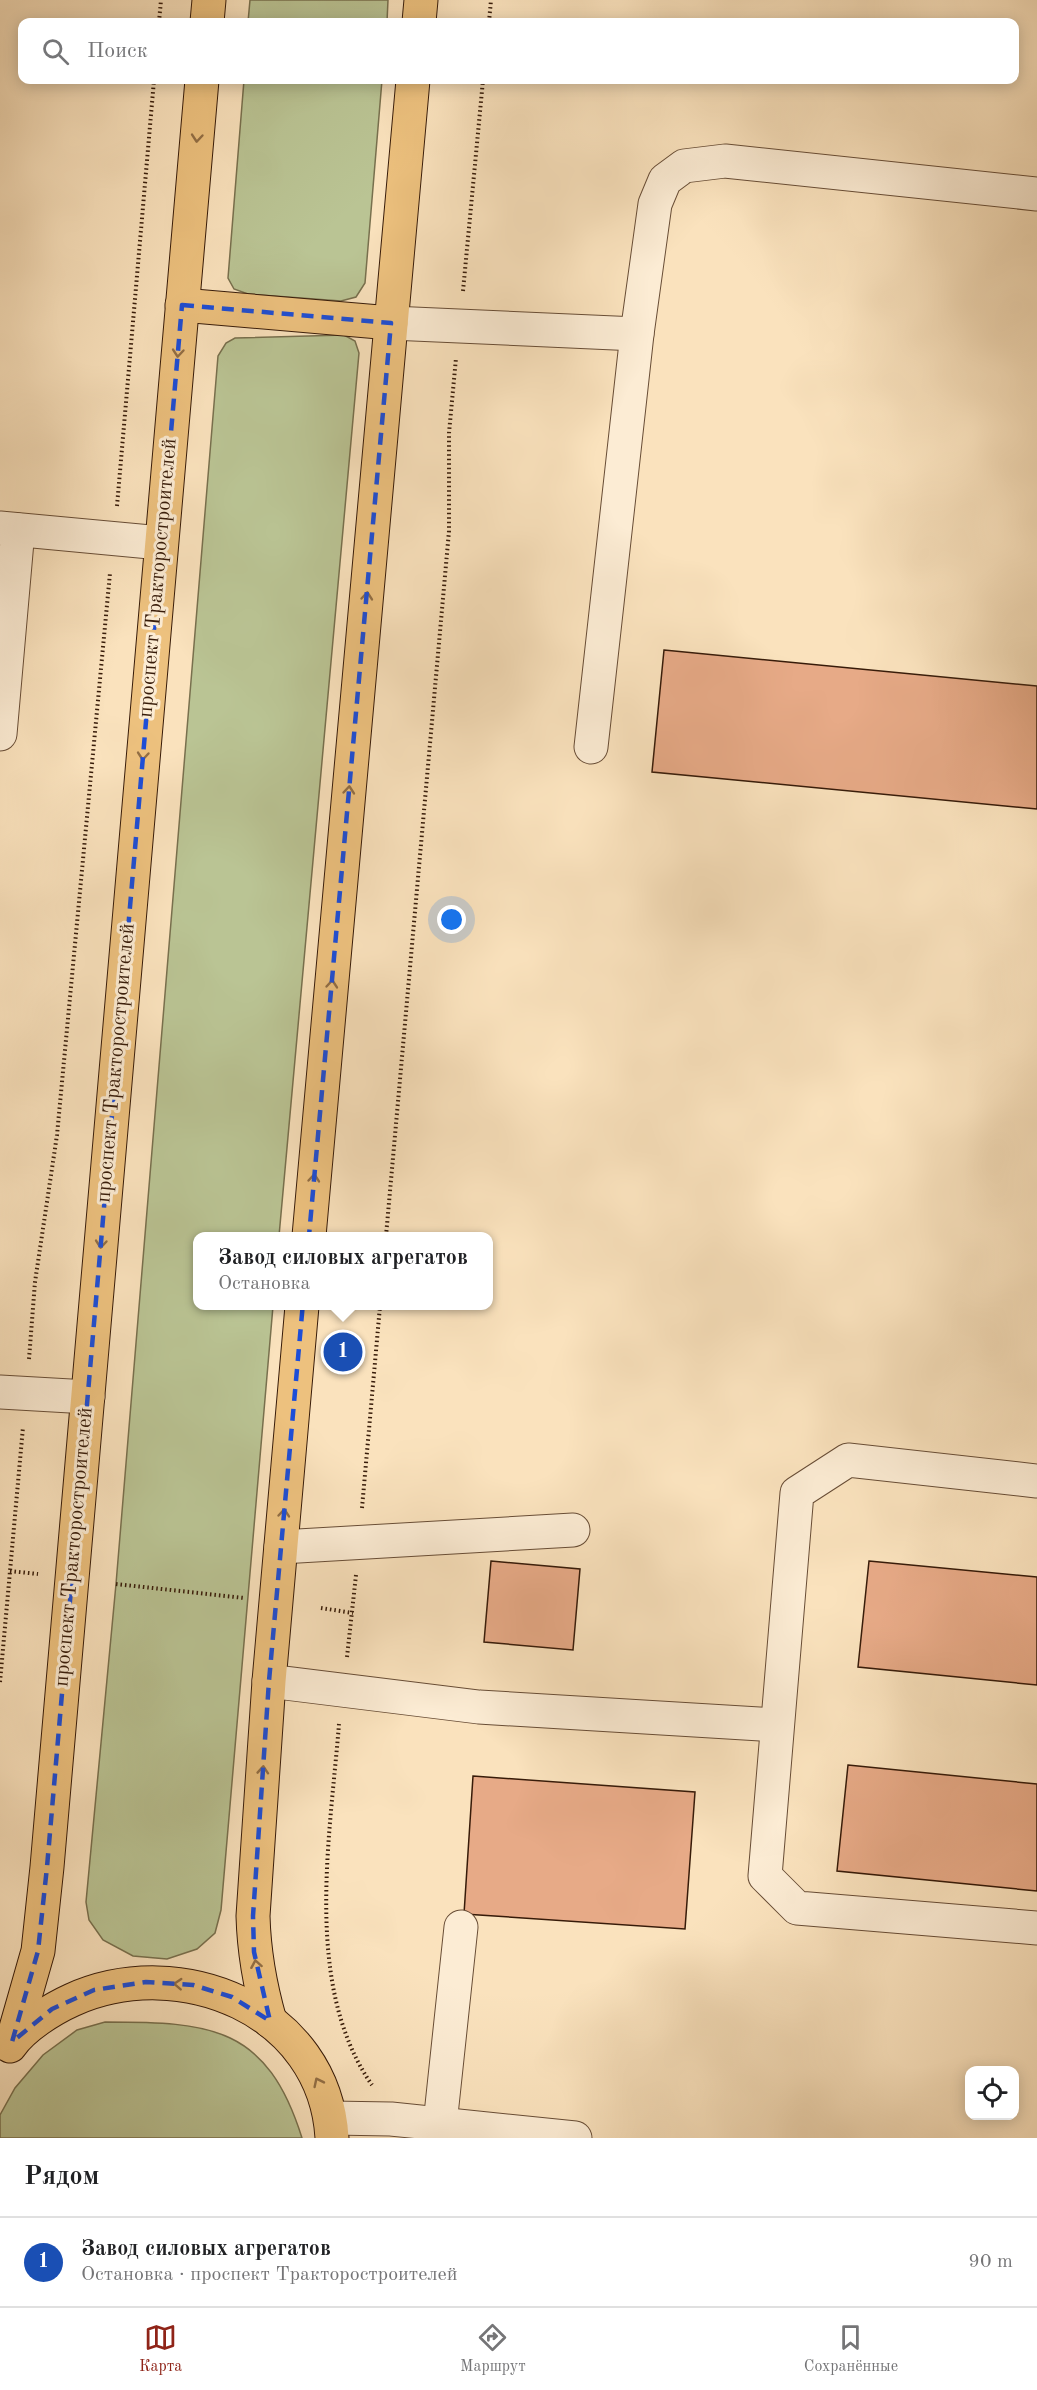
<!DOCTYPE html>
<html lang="ru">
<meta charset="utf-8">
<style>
:root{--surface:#fff;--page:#f6f6f6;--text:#202124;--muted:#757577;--line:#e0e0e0;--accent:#8f2418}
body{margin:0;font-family:"Old Standard TT",serif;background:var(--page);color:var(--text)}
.controls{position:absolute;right:18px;bottom:18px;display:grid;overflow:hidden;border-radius:12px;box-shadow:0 3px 15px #0003}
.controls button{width:54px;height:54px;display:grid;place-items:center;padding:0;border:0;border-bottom:2px solid var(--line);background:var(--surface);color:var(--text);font:30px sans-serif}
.you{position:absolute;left:452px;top:920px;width:21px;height:21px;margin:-15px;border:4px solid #fff;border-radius:50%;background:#1a73e8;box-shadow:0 0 0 9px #1a73e833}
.badge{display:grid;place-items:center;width:39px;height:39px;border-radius:50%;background:var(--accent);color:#fff;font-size:20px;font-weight:700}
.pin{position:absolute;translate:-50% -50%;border:3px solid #fff;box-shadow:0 2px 6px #0006}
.popup{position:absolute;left:193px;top:1232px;width:300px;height:78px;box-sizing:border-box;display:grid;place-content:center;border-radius:12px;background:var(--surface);filter:drop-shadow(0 2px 4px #0005);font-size:20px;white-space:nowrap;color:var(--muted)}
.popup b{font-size:22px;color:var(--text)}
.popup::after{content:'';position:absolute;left:50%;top:100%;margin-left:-12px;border:12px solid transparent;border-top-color:var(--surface)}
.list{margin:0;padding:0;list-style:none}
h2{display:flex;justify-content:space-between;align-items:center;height:78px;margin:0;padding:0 24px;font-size:26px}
h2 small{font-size:20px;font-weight:400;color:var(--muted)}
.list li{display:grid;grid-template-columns:39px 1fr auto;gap:18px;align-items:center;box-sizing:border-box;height:90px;padding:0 24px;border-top:2px solid var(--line)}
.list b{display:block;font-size:22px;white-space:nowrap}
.list p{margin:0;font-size:20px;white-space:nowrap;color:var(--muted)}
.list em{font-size:20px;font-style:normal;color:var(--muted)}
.icon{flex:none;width:33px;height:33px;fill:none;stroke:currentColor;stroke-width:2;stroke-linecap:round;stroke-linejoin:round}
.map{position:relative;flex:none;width:1037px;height:2138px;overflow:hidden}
.search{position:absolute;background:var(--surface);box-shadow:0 3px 15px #0003;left:18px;right:18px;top:18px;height:66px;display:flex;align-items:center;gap:15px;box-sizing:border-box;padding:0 21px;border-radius:12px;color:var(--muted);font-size:22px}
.sheet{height:168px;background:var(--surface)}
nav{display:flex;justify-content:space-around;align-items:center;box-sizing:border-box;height:84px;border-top:2px solid var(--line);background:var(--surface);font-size:16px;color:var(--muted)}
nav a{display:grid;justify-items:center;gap:3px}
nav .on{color:var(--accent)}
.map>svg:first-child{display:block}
.green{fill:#bac494;stroke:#78704e;stroke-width:1.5}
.building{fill:#e7aa87;stroke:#371b09;stroke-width:1.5}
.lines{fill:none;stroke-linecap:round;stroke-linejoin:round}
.minor-casing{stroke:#684d36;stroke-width:35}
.major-casing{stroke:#371b09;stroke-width:35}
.path{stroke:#371b09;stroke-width:4;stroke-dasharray:1.5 3;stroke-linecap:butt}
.minor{stroke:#fcecd4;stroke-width:33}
.major{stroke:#edc17e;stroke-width:33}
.oneway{stroke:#926e44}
.marked{fill:none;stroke:#1d4ed8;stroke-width:4.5;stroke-dasharray:12 8;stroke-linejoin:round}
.labels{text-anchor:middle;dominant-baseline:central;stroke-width:6;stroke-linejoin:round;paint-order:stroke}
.street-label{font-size:21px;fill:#371b09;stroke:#fcecd4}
</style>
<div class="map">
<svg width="1037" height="2138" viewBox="0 0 1037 2138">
<rect width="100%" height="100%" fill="#fae2bd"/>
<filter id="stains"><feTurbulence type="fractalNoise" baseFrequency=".00333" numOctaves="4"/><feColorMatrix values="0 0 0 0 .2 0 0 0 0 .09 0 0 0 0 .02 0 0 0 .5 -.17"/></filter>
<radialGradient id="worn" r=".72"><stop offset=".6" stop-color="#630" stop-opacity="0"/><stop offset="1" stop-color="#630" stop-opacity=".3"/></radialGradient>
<!-- green -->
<g class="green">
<polygon points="250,0 388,0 387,22 248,22"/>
<polygon points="244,80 382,80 365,283 356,297 341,301 248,294 234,289 228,278"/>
<polygon points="344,335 355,341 359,353 279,1236 198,1236 198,1306 273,1306 221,1910 215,1933 197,1949 167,1959 133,1956 103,1940 89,1920 86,1902 116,1584 218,356 226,343 235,338"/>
<path d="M105 2022C211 2022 267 2026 302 2138H0V2115L15 2088 43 2055 77 2030Z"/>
</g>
<!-- building -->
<g class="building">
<polygon points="664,650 1037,686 1037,809 652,772"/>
<polygon points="491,1561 580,1569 573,1650 484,1642"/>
<polygon points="869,1561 1037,1577 1037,1685 858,1667"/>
<polygon points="848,1765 1037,1784 1037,1891 837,1871"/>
<polygon points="473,1776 695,1792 685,1929 464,1914"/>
</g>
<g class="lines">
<defs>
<g id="minor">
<polyline points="391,323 637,334"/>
<polyline points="0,528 161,543"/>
<polyline points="0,734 18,530"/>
<polyline points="591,747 637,334 655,204 665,180 684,166 725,161 1037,194"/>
<polyline points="0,1392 88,1397"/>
<polyline points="1037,1481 848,1460 797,1493 765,1876 797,1908 1037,1928"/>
<polyline points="281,1547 573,1530"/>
<polyline points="269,1681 479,1707 776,1725"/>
<polyline points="331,2118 391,2119 575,2138"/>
<polyline points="440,2124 461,1927"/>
</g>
<g id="major">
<polyline points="207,22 209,0"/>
<polyline points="419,22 421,0"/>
<polyline points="182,305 391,323"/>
<polyline points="309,1236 413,80"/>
<path d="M270 2021C260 1986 254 1953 253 1916L269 1681 302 1306"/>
<polyline points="12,2042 38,1951 47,1867 202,80"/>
<path d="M10 2046C23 2027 52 2009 72 2000 180 1951 325 2010 332 2138"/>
</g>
</defs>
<!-- minor casing -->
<use href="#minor" class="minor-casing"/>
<!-- major casing -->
<use href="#major" class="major-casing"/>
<!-- path -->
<g class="path">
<polyline points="159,22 161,0"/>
<polyline points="489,22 491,0"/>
<polyline points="463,291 483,80"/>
<polyline points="117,506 154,80"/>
<polyline points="386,1236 449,531 449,433 456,358"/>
<polyline points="29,1359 35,1282 57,1135 110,573"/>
<polyline points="362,1508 380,1306"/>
<polyline points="10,1571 38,1574"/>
<polyline points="116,1584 244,1598"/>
<polyline points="321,1608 353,1613"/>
<polyline points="347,1657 356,1575"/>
<polyline points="0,1682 23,1427"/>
<path d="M339 1724C330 1838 303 1986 372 2085"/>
</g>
<!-- minor -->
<use href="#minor" class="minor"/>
<!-- major -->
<use href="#major" class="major"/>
</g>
<!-- one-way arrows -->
<defs><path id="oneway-chevron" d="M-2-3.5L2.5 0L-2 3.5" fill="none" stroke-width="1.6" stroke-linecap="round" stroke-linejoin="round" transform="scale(1.5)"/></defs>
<g class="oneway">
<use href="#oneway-chevron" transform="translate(197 138) rotate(95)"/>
<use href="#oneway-chevron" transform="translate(178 353) rotate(95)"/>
<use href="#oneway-chevron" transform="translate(367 596) rotate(-85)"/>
<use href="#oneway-chevron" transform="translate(143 756) rotate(95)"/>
<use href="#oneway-chevron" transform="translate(349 790) rotate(-85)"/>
<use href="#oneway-chevron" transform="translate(332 984) rotate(-85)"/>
<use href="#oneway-chevron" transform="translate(314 1178) rotate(-85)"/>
<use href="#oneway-chevron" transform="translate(101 1244) rotate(95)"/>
<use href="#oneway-chevron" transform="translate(284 1513) rotate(-85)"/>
<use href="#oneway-chevron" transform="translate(263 1770) rotate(-86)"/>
<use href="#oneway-chevron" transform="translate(256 1964) rotate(-100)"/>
<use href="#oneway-chevron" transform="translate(178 1984) rotate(-177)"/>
<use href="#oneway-chevron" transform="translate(318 2082) rotate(-116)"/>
</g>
<!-- marked area -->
<path class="marked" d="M182 305 391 323 269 1681 253 1916 254 1952 270 2021 232 1997 193 1985 146 1982 94 1990 52 2009 12 2042 38 1951 47 1867Z"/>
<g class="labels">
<!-- street labels -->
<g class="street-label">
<text transform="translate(158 578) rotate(-85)">проспект Тракторостроителей</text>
<text transform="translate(116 1063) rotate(-85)">проспект Тракторостроителей</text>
<text transform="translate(74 1547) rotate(-85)">проспект Тракторостроителей</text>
</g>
</g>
<rect width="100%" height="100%" filter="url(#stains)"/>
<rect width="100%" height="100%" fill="url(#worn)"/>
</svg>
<div class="controls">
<button><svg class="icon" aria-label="locate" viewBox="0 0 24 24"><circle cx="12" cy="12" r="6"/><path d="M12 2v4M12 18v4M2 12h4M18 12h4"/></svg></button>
</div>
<div class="you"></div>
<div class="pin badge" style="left:343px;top:1352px;background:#1a4fb4">1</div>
<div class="popup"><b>Завод силовых агрегатов</b>Остановка</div>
<div class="search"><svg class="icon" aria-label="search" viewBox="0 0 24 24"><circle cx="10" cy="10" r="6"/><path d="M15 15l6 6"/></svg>Поиск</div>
</div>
<section class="sheet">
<h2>Рядом<small></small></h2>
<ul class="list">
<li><span class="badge" style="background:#1a4fb4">1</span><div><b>Завод силовых агрегатов</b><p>Остановка · проспект Тракторостроителей</p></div><em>90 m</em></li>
</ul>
</section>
<nav>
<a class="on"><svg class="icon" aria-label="map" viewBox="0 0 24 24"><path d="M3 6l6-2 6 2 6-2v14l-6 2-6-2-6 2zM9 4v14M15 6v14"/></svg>Карта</a>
<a><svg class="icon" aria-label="directions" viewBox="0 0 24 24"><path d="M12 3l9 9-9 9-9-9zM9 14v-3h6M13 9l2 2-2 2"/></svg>Маршрут</a>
<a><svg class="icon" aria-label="saved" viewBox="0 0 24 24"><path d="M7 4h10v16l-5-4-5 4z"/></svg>Сохранённые</a>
</nav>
